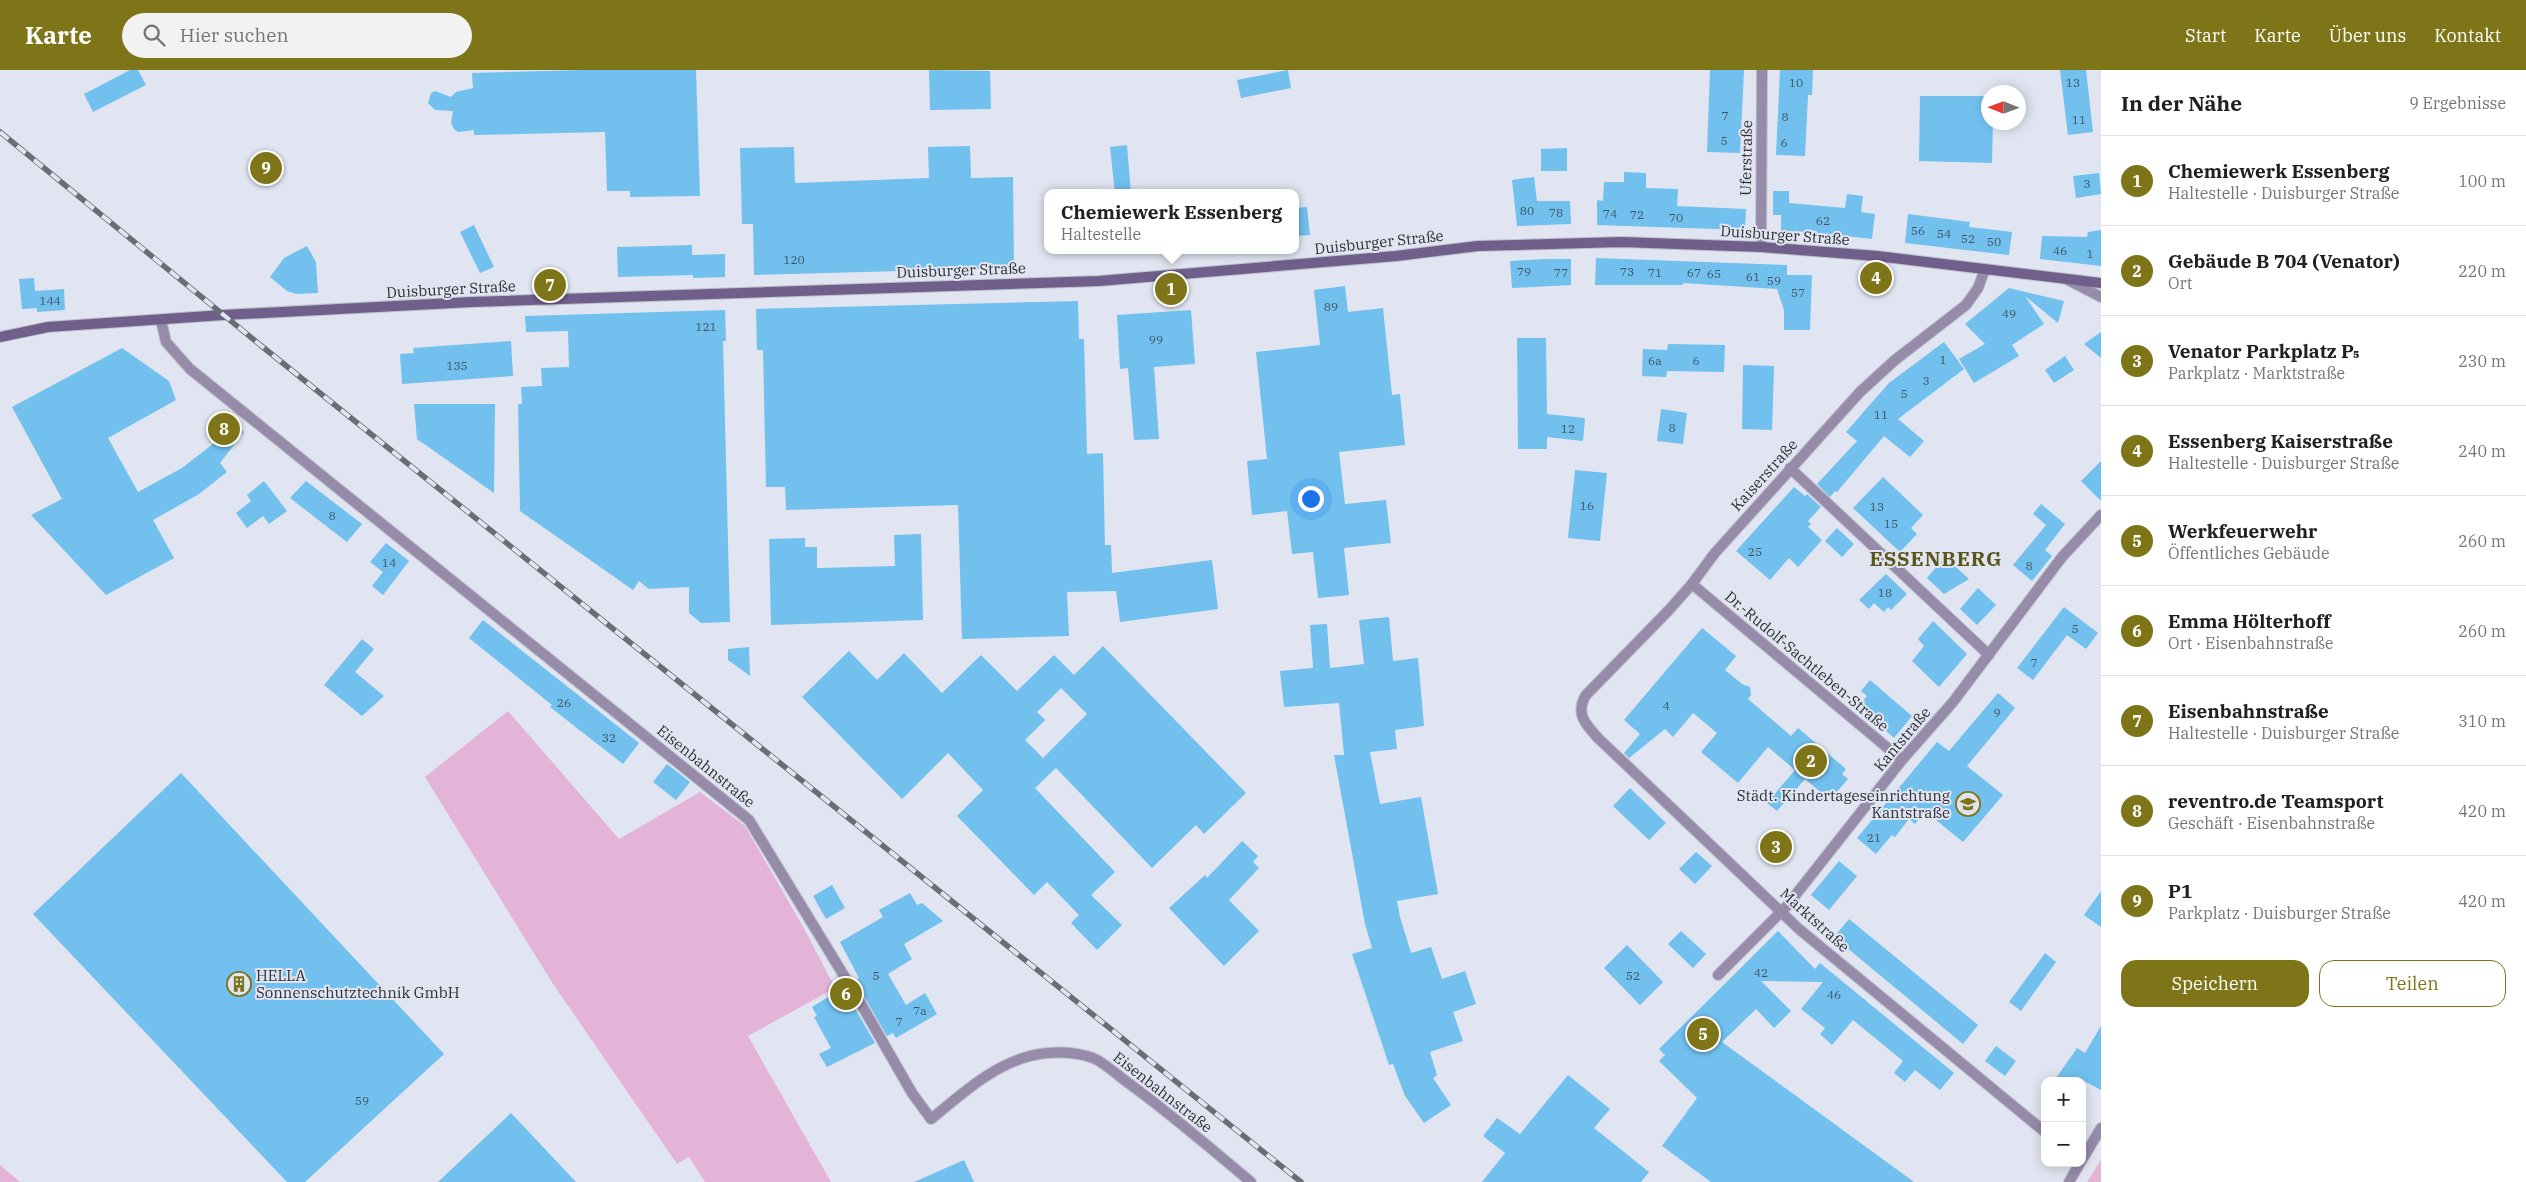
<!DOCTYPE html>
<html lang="de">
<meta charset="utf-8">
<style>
:root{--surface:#fff;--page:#f2f2f2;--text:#202124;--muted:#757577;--line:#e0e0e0;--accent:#7e7518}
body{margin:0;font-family:"IBM Plex Serif",serif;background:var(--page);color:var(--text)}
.controls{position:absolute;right:15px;bottom:15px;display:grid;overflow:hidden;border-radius:10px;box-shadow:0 2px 12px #0003}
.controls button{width:45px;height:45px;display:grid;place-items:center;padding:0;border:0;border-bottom:1px solid var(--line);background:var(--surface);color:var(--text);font:25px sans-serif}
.compass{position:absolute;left:1981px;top:15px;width:45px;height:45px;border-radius:50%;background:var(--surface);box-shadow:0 2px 12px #0003;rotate:271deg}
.you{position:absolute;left:1310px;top:428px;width:18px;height:18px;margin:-12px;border:4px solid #fff;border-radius:50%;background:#1a73e8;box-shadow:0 0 0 8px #1a73e833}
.badge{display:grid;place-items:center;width:32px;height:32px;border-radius:50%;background:var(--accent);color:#fff;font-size:16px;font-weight:700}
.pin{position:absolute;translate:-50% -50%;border:2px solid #fff;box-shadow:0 1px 5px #0006}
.popup{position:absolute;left:1044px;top:119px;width:255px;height:65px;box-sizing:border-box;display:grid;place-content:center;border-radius:10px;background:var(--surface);filter:drop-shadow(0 1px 4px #0005);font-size:16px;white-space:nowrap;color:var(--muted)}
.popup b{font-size:19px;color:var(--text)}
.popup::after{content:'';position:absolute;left:50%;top:100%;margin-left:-10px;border:10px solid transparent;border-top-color:var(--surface)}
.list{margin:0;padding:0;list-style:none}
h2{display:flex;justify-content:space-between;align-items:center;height:65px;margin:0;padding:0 20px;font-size:21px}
h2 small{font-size:16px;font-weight:400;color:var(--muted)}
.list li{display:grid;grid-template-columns:32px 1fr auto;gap:15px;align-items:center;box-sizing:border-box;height:90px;padding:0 20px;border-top:1px solid var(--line)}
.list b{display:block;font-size:19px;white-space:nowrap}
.list p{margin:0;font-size:16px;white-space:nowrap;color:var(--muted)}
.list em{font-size:16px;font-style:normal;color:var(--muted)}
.actions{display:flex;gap:10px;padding:15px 20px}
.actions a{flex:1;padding:11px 0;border:1px solid var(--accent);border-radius:15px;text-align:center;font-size:18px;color:var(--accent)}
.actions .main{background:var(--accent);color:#fff}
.icon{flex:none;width:28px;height:28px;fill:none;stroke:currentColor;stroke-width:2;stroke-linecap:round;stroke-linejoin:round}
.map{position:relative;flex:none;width:2101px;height:1112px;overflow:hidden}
header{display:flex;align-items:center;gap:30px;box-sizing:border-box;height:70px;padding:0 25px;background:var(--accent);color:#fff}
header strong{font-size:24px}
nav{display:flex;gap:28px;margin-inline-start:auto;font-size:18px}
.search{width:350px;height:45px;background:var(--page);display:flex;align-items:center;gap:12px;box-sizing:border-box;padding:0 18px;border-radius:28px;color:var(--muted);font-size:19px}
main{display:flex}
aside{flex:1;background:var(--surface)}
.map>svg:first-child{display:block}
.green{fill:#e4b4d8}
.building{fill:#71c0ee;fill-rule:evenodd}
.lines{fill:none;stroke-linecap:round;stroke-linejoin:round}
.minor-casing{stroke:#bdc1cb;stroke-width:12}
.tertiary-casing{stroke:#bdc1cb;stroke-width:12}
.secondary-casing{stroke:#bdc1cb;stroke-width:12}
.minor{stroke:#968ba9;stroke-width:10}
.tertiary{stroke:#968ba9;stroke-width:10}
.secondary{stroke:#705f8a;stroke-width:10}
.rail-casing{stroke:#6a6d74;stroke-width:5.5}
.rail{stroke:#e0e5f1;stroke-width:4;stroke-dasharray:11;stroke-linecap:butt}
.labels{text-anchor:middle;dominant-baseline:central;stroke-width:4;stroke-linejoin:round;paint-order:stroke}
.number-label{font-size:12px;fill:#405463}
.street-label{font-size:15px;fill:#2f3035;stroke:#e0e5f1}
.poi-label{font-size:15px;fill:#2f3035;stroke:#e0e5f1;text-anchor:end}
.district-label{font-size:20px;font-weight:bold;letter-spacing:1px;fill:#5b5518;stroke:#e0e5f1}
</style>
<header>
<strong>Karte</strong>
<div class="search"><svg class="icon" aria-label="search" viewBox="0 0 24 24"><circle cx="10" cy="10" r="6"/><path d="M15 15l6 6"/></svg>Hier suchen</div>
<nav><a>Start</a><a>Karte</a><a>Über uns</a><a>Kontakt</a></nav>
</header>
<main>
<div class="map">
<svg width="2101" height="1112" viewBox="0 0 2101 1112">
<rect width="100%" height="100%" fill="#e0e5f1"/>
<!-- green -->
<g class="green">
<polygon points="508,641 619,769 700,722 745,756 806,862 835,918 748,966 831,1112 705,1112 689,1087 677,1094 553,914 425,707"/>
<polygon points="2101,1089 2101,1112 2087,1112 2100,1091"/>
<polygon points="0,1095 20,1112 0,1112"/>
</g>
<!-- building -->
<g class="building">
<polygon points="130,0 138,0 146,15 93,42 84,24"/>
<polygon points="582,0 696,0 700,126 630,127 630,121 607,121 605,62 474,65 474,60 458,62 454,59 451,53 453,41 435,40 428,33 431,23 435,21 451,27 456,22 473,18 472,3"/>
<polygon points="929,0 990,1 991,39 930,40"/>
<polygon points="1288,0 1291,18 1241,28 1237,10"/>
<polygon points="1710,0 1744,0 1740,83 1707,82"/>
<polygon points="1780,0 1813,0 1812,25 1808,25 1805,86 1776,85"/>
<polygon points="2060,0 2086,0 2093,62 2068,65"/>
<polygon points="1920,26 1988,26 1988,52 1993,52 1992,93 1919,91"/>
<polygon points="1127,75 1131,123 1115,123 1110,77"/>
<polygon points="970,76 971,108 1013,107 1014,198 754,205 753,154 742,154 740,78 794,77 795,113 929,108 928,77"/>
<polygon points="1567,78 1567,101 1541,101 1541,79"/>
<polygon points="1624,102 1646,103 1646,118 1678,119 1677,136 1746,139 1745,160 1597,155 1597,130 1603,131 1604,112 1624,112"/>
<polygon points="2099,103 2101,124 2076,128 2073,106"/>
<polygon points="1534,107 1537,131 1570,131 1571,154 1517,156 1512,110"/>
<polygon points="1773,121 1789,121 1789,133 1845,138 1847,124 1863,126 1861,142 1875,144 1872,169 1810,162 1781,161 1781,145 1773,145"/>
<polygon points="1307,137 1310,165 1295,166 1295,138"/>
<polygon points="1908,144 1970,152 1969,157 2012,162 2009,185 1905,173"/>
<polygon points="474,155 494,197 480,203 460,162"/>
<polygon points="2101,160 2101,196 2040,189 2042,166 2087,167 2088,162"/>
<polygon points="692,175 692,185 725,184 725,207 693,208 693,205 618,207 617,177"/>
<polygon points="307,176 316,192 318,223 296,224 287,221 270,207 284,188"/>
<polygon points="1596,188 1787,195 1787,205 1812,205 1810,260 1784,260 1784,240 1777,219 1683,213 1683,215 1595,215"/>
<polygon points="1545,189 1571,189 1571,215 1512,218 1510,191"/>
<polygon points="34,208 35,221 64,219 65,240 37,242 37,238 22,239 19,209"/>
<polygon points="1345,216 1348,242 1383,238 1392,325 1400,324 1405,375 1339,382 1345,434 1386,430 1391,473 1344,478 1349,525 1318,528 1313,482 1292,484 1287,441 1252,445 1247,391 1267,389 1256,282 1320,275 1314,220"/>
<polygon points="2009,218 2064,231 2058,253 2025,226 2044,254 2012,275 2019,286 1974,313 1959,289 1985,274 1965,254"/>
<polygon points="1078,231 1079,269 1084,269 1087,384 1103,383 1105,475 1111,475 1112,503 1212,490 1218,539 1120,552 1116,521 1067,522 1069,566 962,569 958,435 786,440 785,417 766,417 763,280 757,280 756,239"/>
<polygon points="725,240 726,271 723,271 730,552 701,553 689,543 689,517 649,519 639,511 633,520 520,441 518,334 522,334 521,317 542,316 541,298 569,297 568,261 526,262 525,246"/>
<polygon points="1191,240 1195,294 1154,297 1159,369 1134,370 1128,298 1120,299 1117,245"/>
<polygon points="2101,262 2101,288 2084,274"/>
<polygon points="1517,268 1546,268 1547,344 1585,348 1583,371 1547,367 1547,379 1518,379"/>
<polygon points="511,271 513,306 402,314 400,284 414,283 413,278"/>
<polygon points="1944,272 1964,299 1898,349 1924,371 1910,387 1884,366 1837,422 1835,421 1830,427 1817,414 1857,371 1846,362 1889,313"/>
<polygon points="1668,274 1725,275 1724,302 1667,301 1666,307 1642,306 1643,279 1667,280"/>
<polygon points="122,278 169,311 176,330 108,368 138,422 182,398 218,370 209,362 223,345 244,362 220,393 227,402 199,424 153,450 174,488 106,525 31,445 62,429 12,337"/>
<polygon points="2065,286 2074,300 2054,313 2045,300"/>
<polygon points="1743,295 1774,296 1772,360 1742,359"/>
<polygon points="414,334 495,334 494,423 417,369"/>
<polygon points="1661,339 1687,343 1683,374 1657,371"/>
<polygon points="2101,391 2101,431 2081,411"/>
<polygon points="1575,400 1607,403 1600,471 1568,468"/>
<polygon points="1883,407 1923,445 1911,458 1917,464 1900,482 1853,438"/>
<polygon points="264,411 287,441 269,454 263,446 247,458 236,443 251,431 247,425"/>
<polygon points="306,411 362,454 347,472 290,428"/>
<polygon points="1794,417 1805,426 1807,424 1821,437 1808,451 1811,454 1808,457 1822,470 1798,497 1789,488 1770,510 1736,481"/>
<polygon points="2041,434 2065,454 2045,480 2052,486 2032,511 2013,495 2046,455 2033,444"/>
<polygon points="1837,458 1854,474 1842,487 1825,471"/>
<polygon points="921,464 923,550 771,555 769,469 805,468 805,477 817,477 817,498 895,496 894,465"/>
<polygon points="386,473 409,491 383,525 372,516 383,502 370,492"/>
<polygon points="1945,487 1969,509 1944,524 1927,508"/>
<polygon points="1886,504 1907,524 1891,540 1888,537 1884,542 1874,533 1869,539 1859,530"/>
<polygon points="1978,518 1996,535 1977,555 1960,539"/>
<polygon points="2064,537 2098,563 2086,579 2067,565 2033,610 2017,598"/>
<polygon points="1389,547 1393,591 1418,588 1424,656 1395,660 1397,679 1370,682 1380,734 1421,727 1438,824 1397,831 1400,847 1411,883 1431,877 1442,909 1465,901 1476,934 1453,942 1463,971 1430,982 1437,1005 1433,1008 1451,1035 1424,1053 1405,1026 1393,994 1389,995 1352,884 1372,878 1365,854 1334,685 1344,685 1339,633 1284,637 1280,601 1313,598 1310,555 1327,554 1330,598 1364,594 1359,550"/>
<polygon points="483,550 639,673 623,694 550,637 552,635 469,568"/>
<polygon points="1933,551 1967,584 1939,617 1912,591 1924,576 1918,569"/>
<polygon points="1702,558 1736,586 1725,600 1742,614 1750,617 1751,625 1748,629 1791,666 1798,658 1846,699 1842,704 1848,709 1834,725 1828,720 1824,725 1805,709 1777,741 1767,733 1795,700 1768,677 1738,713 1701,682 1717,663 1693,643 1673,667 1665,659 1629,688 1624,683 1640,664 1624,650"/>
<polygon points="362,569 374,579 355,602 384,626 362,646 324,615"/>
<path d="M1103 576 1246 723 1204 764 1196 755 1152 798 1056 698 1035 718 1115 802 1091 825 1122 855 1097 880 1071 853 1079 845 1047 812 1034 825 957 746 983 720 948 683 902 729 802 627 849 581 877 610 904 583 942 623 981 585 1017 621 1054 585 1074 605ZM1061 618 1087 644 1043 688 1025 670 1045 650 1037 642Z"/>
<polygon points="749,577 750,606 728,590 728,579"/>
<polygon points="1870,610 1912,646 1894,668 1858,636 1867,626 1861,621"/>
<polygon points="1998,623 2015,638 1967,696 2003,725 1963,772 1925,741 1915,754 1909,749 1895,767 1892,765 1876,784 1857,768 1937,672 1949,681"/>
<polygon points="667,694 690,712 676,730 653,712"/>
<polygon points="181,703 444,984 305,1112 287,1112 33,844"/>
<polygon points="1630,718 1666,753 1649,770 1613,736"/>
<polygon points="1242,771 1258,786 1253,792 1259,798 1229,830 1259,861 1224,896 1169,838 1205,805 1207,808"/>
<polygon points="1696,782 1712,796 1695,814 1679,799"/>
<polygon points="1839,791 1857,806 1829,840 1811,825"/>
<polygon points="832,815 845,838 826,849 813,826"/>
<polygon points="2101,821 2101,857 2084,845"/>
<polygon points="910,823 917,835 922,833 943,851 904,874 912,889 888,904 906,935 925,923 937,944 896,968 893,963 887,966 855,911 859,908 840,872 883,847 879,840"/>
<polygon points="1849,849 1978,955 1963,974 1834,867"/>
<polygon points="1681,861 1706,884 1693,898 1668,874"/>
<polygon points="1778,861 1815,899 1820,893 1954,1003 1940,1020 1915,1000 1905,1012 1894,1003 1903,991 1853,950 1832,975 1820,964 1825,958 1801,939 1823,912 1761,911 1791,941 1774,958 1756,939 1722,972 1914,1112 1711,1112 1662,1076 1697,1028 1659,991 1665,985 1659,979"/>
<polygon points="1627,875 1663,912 1640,935 1604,898"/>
<polygon points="2045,883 2056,892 2021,941 2009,932"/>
<polygon points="843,918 875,973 827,997 819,984 831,978 814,947 817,946 812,937"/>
<polygon points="2101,956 2101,1020 2084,1011 2054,1011 2077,978 2085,983"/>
<polygon points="1996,976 2016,991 2005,1006 1985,991"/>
<polygon points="1568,1005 1610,1039 1594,1058 1649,1102 1641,1112 1482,1112 1505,1083 1483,1066 1497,1048 1520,1064"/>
<polygon points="511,1043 576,1112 438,1112"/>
<polygon points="964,1090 974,1112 914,1112"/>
</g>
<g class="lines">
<defs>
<g id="minor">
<polyline points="1761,177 1762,0"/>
<path d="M1985 199 1978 218 1966 235 1895 290 1860 322 1714 484 1692 514 1668 541 1586 625C1575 643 1585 654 1598 668L1799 859 2045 1062"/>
<path d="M161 250 166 272 190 299 749 750 857 927 912 1023 931 1049C961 1025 991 996 1030 986 1049 981 1074 981 1093 988 1105 993 1117 1005 1127 1012 1170 1043 1210 1078 1251 1112"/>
<polyline points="1790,398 1989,585"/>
<polyline points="1692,514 1902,690"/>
<polyline points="1718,905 1786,837 1902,690 1953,632 2062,487 2101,445"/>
</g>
<g id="tertiary">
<polyline points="2068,210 2101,227"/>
<polyline points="2082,1090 2101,1058"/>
<polyline points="2069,1112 2080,1093"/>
</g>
<polyline id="secondary" points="0,267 48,257 223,245 472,232 1099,211 1396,186 1478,176 1622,172 1761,177 1877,186 2101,213"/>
</defs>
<!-- minor casing -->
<use href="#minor" class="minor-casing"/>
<!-- tertiary casing -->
<use href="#tertiary" class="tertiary-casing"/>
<!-- secondary casing -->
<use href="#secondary" class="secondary-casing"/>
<!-- minor -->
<use href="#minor" class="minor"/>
<!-- tertiary -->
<use href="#tertiary" class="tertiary"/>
<!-- secondary -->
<use href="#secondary" class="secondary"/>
<defs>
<polyline id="rail" points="0,62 264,278 1301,1112"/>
</defs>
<!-- rail casing -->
<use href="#rail" class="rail-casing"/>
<!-- rail -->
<use href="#rail" class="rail"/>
</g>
<!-- icons -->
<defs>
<symbol id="school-ring" viewBox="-11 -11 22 22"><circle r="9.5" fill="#e0e5f1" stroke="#7e7518" stroke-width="1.5"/><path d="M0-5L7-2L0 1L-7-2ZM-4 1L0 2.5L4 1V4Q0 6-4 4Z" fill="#7e7518"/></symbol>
<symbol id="building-ring" viewBox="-11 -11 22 22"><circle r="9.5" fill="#e0e5f1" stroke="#7e7518" stroke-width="1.5"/><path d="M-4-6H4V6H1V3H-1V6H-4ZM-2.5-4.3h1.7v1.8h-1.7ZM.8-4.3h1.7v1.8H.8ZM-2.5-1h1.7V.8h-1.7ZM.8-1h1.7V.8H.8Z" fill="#7e7518"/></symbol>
</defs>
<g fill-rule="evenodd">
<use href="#school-ring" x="1954" y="720" width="28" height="28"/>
<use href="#building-ring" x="225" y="900" width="28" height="28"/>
</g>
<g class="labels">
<!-- number labels -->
<g class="number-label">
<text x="1796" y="12">10</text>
<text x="2073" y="12">13</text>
<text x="1725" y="45">7</text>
<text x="1785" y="46">8</text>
<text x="2079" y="49">11</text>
<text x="1724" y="70">5</text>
<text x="1784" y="72">6</text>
<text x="2087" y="113">3</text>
<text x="1527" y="140">80</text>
<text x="1556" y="142">78</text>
<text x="1610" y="143">74</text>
<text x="1637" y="144">72</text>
<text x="1676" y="147">70</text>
<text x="1823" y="150">62</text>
<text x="1918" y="160">56</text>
<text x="1944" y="163">54</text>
<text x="1968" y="168">52</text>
<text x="1994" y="171">50</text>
<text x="2060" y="180">46</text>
<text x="2090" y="183">1</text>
<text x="794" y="189">120</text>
<text x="1524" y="201">79</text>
<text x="1627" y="201">73</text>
<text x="1561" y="202">77</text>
<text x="1655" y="202">71</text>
<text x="1694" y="202">67</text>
<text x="1714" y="203">65</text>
<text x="1753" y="206">61</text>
<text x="1774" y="210">59</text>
<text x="1798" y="222">57</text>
<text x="50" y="230">144</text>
<text x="1331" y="236">89</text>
<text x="2009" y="243">49</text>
<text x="706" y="256">121</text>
<text x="1156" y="269">99</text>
<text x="1943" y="289">1</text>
<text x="1655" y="290">6a</text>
<text x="1696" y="290">6</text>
<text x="457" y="295">135</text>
<text x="1926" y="310">3</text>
<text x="1904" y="323">5</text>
<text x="1881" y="344">11</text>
<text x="1672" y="357">8</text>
<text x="1568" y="358">12</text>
<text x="1587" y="435">16</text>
<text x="1877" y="436">13</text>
<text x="332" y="445">8</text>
<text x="1891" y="453">15</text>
<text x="1755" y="481">25</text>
<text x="389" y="492">14</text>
<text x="2029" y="495">8</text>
<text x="1885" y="522">18</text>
<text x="2075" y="558">5</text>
<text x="2034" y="592">7</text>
<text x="564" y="632">26</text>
<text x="1666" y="635">4</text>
<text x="1997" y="642">9</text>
<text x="609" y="667">32</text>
<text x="1874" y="767">21</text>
<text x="1761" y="902">42</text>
<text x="876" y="905">5</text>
<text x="1633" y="905">52</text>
<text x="1834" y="924">46</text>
<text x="920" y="940">7a</text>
<text x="899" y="951">7</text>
<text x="362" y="1030">59</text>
</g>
<!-- street labels -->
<g class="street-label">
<text transform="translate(1746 88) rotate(-89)">Uferstraße</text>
<text transform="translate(1785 165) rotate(4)">Duisburger Straße</text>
<text transform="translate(1379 172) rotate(-6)">Duisburger Straße</text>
<text transform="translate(961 200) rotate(-2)">Duisburger Straße</text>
<text transform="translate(451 219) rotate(-3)">Duisburger Straße</text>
<text transform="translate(1764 405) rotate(-48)">Kaiserstraße</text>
<text transform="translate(1807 591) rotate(40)">Dr.-Rudolf-Sachtleben-Straße</text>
<text transform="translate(1902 669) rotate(-50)">Kantstraße</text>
<text transform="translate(706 696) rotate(39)">Eisenbahnstraße</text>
<text transform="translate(1815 850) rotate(42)">Marktstraße</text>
<text transform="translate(1163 1022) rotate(38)">Eisenbahnstraße</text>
</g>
<!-- poi labels -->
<g class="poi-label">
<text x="1950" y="725">Städt. Kindertageseinrichtung<tspan x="1950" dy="17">Kantstraße</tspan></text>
<text x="256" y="905" text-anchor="start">HELLA<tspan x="256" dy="17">Sonnenschutztechnik GmbH</tspan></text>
</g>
<!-- district labels -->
<g class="district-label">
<text x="1936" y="488">ESSENBERG</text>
</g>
</g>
</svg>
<div class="controls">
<button>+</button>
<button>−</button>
</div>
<svg class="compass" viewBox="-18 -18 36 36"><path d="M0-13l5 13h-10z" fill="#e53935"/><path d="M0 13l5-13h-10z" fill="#757577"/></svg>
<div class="you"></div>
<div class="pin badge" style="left:1171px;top:219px">1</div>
<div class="popup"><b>Chemiewerk Essenberg</b>Haltestelle</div>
<div class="pin badge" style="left:1811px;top:691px">2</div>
<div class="pin badge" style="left:1776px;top:777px">3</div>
<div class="pin badge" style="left:1876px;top:208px">4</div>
<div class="pin badge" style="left:1703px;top:964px">5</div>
<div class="pin badge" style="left:846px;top:924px">6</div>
<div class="pin badge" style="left:550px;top:215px">7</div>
<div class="pin badge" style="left:224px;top:359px">8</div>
<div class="pin badge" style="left:266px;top:98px">9</div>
</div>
<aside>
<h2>In der Nähe<small>9 Ergebnisse</small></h2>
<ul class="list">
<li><span class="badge">1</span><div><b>Chemiewerk Essenberg</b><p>Haltestelle · Duisburger Straße</p></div><em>100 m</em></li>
<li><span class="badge">2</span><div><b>Gebäude B 704 (Venator)</b><p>Ort</p></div><em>220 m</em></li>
<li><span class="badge">3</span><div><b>Venator Parkplatz P₅</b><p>Parkplatz · Marktstraße</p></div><em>230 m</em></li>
<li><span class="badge">4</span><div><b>Essenberg Kaiserstraße</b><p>Haltestelle · Duisburger Straße</p></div><em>240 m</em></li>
<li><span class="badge">5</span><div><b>Werkfeuerwehr</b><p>Öffentliches Gebäude</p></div><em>260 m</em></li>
<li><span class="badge">6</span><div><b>Emma Hölterhoff</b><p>Ort · Eisenbahnstraße</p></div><em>260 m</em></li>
<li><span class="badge">7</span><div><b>Eisenbahnstraße</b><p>Haltestelle · Duisburger Straße</p></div><em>310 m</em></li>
<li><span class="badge">8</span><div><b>reventro.de Teamsport</b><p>Geschäft · Eisenbahnstraße</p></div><em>420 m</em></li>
<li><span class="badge">9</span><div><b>P1</b><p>Parkplatz · Duisburger Straße</p></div><em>420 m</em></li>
</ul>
<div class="actions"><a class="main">Speichern</a><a>Teilen</a></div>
</aside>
</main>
